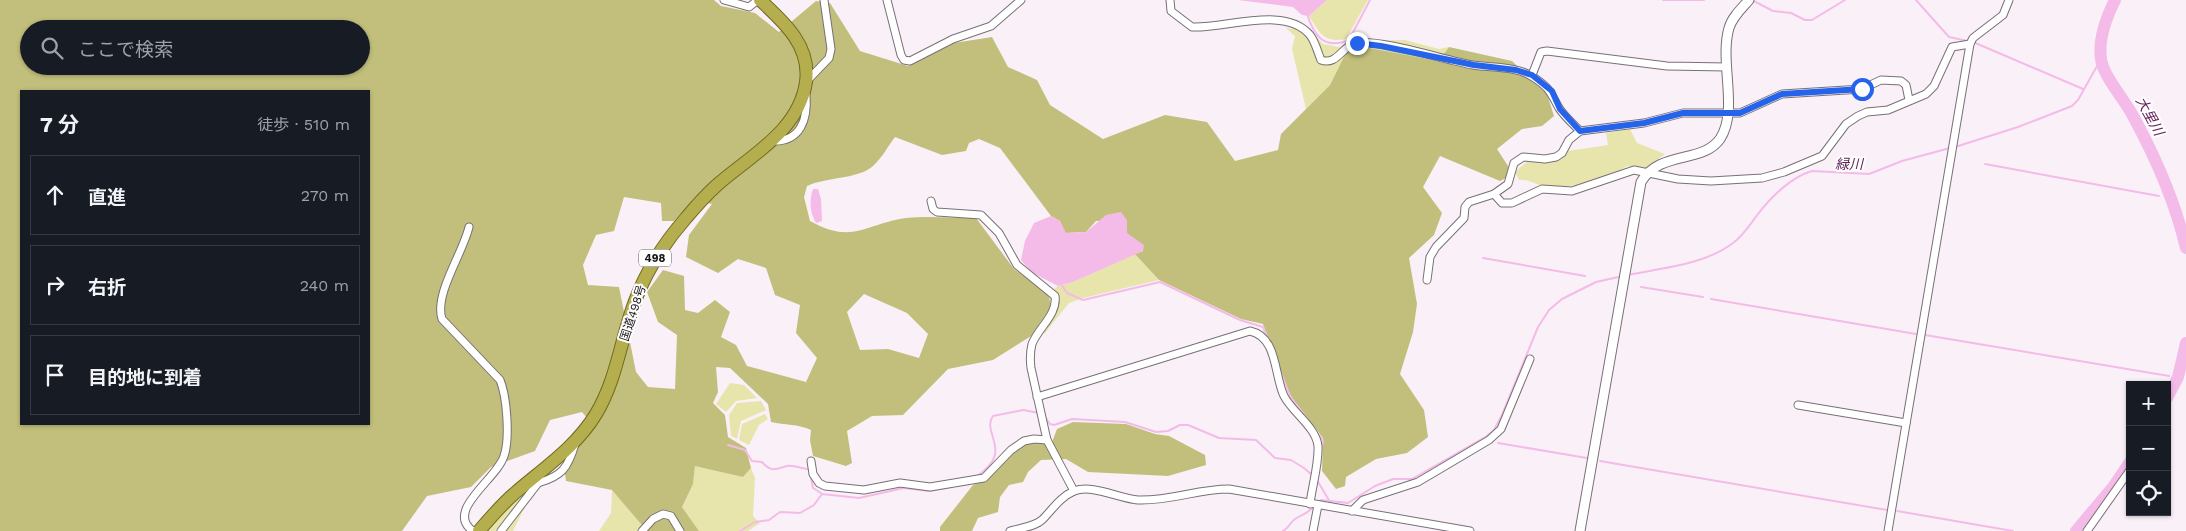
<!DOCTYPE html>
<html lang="ja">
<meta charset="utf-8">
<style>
:root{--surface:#171b24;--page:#20242c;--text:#f1f3f6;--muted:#9ea1a6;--line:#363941}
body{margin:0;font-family:"Work Sans","Noto Sans JP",sans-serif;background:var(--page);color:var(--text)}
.controls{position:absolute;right:15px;bottom:15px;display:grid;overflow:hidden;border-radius:0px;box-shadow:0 1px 4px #0004}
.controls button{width:45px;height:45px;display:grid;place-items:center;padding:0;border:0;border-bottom:1px solid var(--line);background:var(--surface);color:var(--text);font:25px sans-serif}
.stop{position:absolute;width:15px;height:15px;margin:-11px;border:4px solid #2563eb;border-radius:50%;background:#fff}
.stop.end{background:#2563eb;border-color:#fff;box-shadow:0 1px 5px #0008}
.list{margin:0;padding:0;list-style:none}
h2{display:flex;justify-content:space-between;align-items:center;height:65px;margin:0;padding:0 20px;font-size:21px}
h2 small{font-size:16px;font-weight:400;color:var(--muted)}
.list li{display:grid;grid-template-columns:32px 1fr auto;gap:15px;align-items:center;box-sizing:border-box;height:80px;margin:0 10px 10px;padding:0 10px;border:1px solid var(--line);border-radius:0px}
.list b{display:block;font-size:19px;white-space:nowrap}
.list em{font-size:16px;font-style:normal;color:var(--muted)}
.icon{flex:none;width:28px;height:28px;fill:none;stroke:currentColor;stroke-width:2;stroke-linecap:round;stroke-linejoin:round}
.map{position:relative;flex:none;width:2186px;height:531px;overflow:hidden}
.search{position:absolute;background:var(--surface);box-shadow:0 1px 4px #0004;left:20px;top:20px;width:350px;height:55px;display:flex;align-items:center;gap:12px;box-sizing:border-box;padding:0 18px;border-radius:28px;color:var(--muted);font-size:19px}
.panel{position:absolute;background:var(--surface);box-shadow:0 1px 4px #0004;left:20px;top:90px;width:350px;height:335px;border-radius:0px}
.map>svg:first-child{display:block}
.green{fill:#e7e5ac}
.forest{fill:#c2bf7c;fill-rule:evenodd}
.water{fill:#f4bbe8}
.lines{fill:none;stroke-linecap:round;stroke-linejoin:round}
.stream{stroke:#f4bbe8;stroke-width:2}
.river{stroke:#f4bbe8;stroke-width:12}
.minor-casing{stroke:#787076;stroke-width:9}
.tertiary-casing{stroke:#787076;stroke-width:11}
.trunk-casing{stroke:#716c1f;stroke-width:14}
.minor{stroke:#fff;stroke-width:7}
.tertiary{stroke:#fff;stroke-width:9}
.trunk{stroke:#b4ae4f;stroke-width:12}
.route{stroke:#2563eb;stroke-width:6}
.labels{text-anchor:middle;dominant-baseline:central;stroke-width:4;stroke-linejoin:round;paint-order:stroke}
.shield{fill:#fff;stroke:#5e5c5d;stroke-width:1}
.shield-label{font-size:11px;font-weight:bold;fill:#191618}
.street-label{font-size:12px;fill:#191618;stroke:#fff}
.water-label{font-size:14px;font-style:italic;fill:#622158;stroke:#fff}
</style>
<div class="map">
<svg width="2186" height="531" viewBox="0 0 2186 531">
<rect width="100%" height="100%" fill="#faf0f8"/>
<!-- green -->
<g class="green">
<path d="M1327 0H1368L1346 39C1323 43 1320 33 1309 16Z"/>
<polygon points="1286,28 1311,31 1323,44 1339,47 1353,41 1405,40 1439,49 1449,47 1439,61 1364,48 1347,53 1330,85 1306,109 1292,49 1295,36"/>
<path d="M1630 129 1637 143 1665 154 1644 169 1627 166C1605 182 1571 189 1545 186 1535 185 1531 179 1519 180L1515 172 1529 160 1548 163 1562 157 1568 151 1608 145 1606 133Z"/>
<polygon points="1135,254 1159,280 1083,298 1069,303 1045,333 1031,336 1051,306 1048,293 1058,286 1073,282"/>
<polygon points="730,383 744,385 757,398 736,401 726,412 716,404"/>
<polygon points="761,401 766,410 741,421 737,439 731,436 729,415 737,403"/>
<polygon points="765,414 768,419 759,425 749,445 739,440 742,424"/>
<polygon points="695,465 743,477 751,468 755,478 753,516 760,523 748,531 699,531 682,507 693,484"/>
<polygon points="612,490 648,530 647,531 599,531 611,513"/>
<polygon points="514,498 528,501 513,531 488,531"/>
</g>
<!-- forest -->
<g class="forest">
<path d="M0 0H714L721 6 755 13 779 32 816 1 830 3 860 51 908 66 954 43 992 37 1008 67 1037 80 1050 105 1103 139 1165 115 1207 122 1235 161 1278 150 1281 134 1330 85 1346 53 1364 47 1439 61 1449 47 1512 61 1547 94 1554 116 1542 126 1522 129 1497 149 1508 166V177L1500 181 1440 156 1423 187 1442 213 1434 235 1409 258 1417 304 1413 332 1400 374 1424 410 1428 437 1407 453 1376 459 1346 477 1345 486 1336 489 1322 471 1323 438 1290 395 1263 324 1241 319 1159 280 1135 254 1143 251 1127 233V220L1096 221 1086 232 1065 233 1060 221 1051 216 1000 148 979 139 969 143 966 151 942 155 895 137C888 146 882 158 873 166 859 179 826 177 807 186L804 197 810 221C853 245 864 224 906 218 928 216 953 218 976 218L1014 269 1048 293 1051 306 1031 336 993 360 948 369 903 415 872 416 847 431 852 463 846 466 813 456 810 440 811 430C798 424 785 425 771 422L768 404 730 368 716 367 718 392 713 403 725 415 728 437 746 448 751 468 743 477 695 466 693 484 682 507 699 531H647L612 490 566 481 563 461 594 426 582 412 550 420 535 451 491 467 471 487 427 496 402 531H0ZM29 29H361V66H29ZM21 91H369V424H21ZM624 197 661 203 662 221H674L695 200 712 204 689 235 686 257 718 273 738 259 766 268 775 295 800 305 796 333 817 358 806 382 747 366 736 345 721 337 730 312 715 300 698 313 685 310 684 276 663 270 647 292 658 322 677 335 675 389 648 387 636 372 619 287 588 285 583 265 596 235 614 231ZM864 294 907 313 928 334 919 358 888 349 860 350 847 312Z"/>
<polygon points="1073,422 1126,424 1155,434 1169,436 1205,455 1206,465 1168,476 1088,472 1066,459 1041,460 1028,472 1023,482 1009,485 1000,497 998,512 978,518 972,531 940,531 940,527 973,485 985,481 1014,450 1035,440 1052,442 1057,429"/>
</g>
<!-- water -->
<g class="water">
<polygon points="1238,0 1327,0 1309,16 1302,15 1293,7"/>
<path d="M813 189H818L821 199 822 221 816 223C810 214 809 199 813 189Z"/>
<polygon points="1121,212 1127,220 1127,233 1144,245 1143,251 1073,282 1058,286 1031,272 1021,260 1025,241 1034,223 1051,216 1060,221 1066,233 1086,232 1106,215"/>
</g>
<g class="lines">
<!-- stream -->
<g class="stream">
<polyline points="1663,0 1704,0"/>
<polyline points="1752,0 1773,11 1791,13 1805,20 1812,20 1845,0"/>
<polyline points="1916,0 1949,37 1968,41"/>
<path d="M1307 14C1314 36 1324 50 1349 40L1370 0"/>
<polyline points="1973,42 2083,89"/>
<polyline points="1955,147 2018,127 2072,106 2078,100 2101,59"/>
<polyline points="1985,164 2159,196"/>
<polyline points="1483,258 1585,276"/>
<path d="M1627 275C1662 268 1704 265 1733 243 1744 235 1751 223 1758 214 1771 197 1791 177 1812 171L1869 174 1902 161 1950 148"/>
<polyline points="1061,284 1067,293 1083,300 1160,282 1240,320 1263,327 1267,338"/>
<polyline points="1641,287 1703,297"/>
<polyline points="1711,299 1916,334"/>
<polyline points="1925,335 2169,376"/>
<polyline points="2185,349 2186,350"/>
<polyline points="1281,373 1290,396 1306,418"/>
<polyline points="1045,417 1050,424 1054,425 1072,419 1125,422 1156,432 1168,431 1180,425 1188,425 1219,438 1256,440 1275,458 1291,460 1304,468 1312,475"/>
<polyline points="1315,430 1323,440 1321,453"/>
<polyline points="1498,443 1587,458"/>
<path d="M728 445 745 450 752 461 762 462C771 473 776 469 787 466 792 465 801 468 807 469"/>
<polyline points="1600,461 1887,510"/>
<path d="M976 477C981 473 988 468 991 463 1004 446 983 429 993 416L1023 410 1039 413"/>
<polyline points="811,478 813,488 821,493"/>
<polyline points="1317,480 1330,502"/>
<polyline points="1316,503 1321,500 1348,503 1375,486 1393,479 1412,479 1487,436 1494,430 1502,415 1538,327 1549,310 1562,299 1596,282 1623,276"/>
<polyline points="1897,511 2013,531"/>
<polyline points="740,531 755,522 769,520 780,512 800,513 814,505 822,494 859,498 904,488 929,491 952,487"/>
<path d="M1283 531C1289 528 1290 522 1295 519 1302 514 1308 514 1313 507"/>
</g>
<!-- river -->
<g class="river">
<path d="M2115 0C2106 18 2098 39 2101 59 2103 76 2125 100 2133 116 2156 158 2175 201 2186 248"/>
<polyline points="2167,398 2178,377 2186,343"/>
<polyline points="2076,531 2113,487 2130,462"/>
</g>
<defs>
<g id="minor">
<polyline points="724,0 749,7 758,0"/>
<polyline points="887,0 901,55 904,60 910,61 953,39 991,26 1021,0"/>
<path d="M1170 0 1171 11 1192 27C1224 29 1285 5 1310 35 1315 41 1318 53 1321 60 1337 66 1342 46 1356 43 1382 39 1444 60 1473 65 1492 68 1517 66 1533 77 1550 88 1550 92 1559 108 1564 116 1573 124 1580 131"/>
<polyline points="1532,75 1541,52 1547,51 1667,66 1727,67"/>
<polyline points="806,82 829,58 831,49 824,0"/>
<polyline points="1909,100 1906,85 1901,81 1881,80 1862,89 1782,94 1740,113 1683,113 1644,123 1580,131 1569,140 1562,153 1556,157 1545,159 1523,157 1514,163 1508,184 1494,194 1502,203 1512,203 1542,189 1572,191 1634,170 1678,179 1711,181 1762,178 1784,172 1822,156 1846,124 1858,116 1867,112 1888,110 1926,94 1934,86 1952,47 1970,44"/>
<path d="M772 141C801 142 808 119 806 95"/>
<path d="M931 201 933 209 937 212 981 215 999 233 1017 265 1055 296C1058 314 1038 328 1032 344 1030 352 1030 360 1031 368L1047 440 1074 491"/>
<path d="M469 227C463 253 434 294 442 319L500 380C507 397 510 439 504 456 497 479 444 511 473 531"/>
<polyline points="1427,280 1430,257 1436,247 1464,218 1465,207 1469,202 1494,194"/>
<path d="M1037 397 1250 331C1278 337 1274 376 1284 396 1292 412 1316 427 1318 446 1319 464 1312 486 1310 504"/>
<polyline points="1798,405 1906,423"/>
<polyline points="811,461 813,474 819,483 825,486 864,490 900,483 930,487 984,478 1011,450 1024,441 1034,439 1047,440"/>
<path d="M532 479 538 483C562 476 568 468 575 444"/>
<polyline points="1352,511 1363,500 1418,482 1489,440 1501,429 1530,359"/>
<polyline points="501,531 538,483"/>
<polyline points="642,531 653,519 663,514 671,516 680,531"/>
<path d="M1010 531C1020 528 1035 527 1043 519 1052 510 1060 497 1074 491 1092 484 1118 498 1138 500 1172 501 1197 489 1229 489L1470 531"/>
<polyline points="1313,531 1318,505"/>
<polyline points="1888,531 1970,44 1973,38 2003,15 2009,0"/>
<polyline points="2087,531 2130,470"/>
</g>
<path id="tertiary" d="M1580 531 1641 182C1660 150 1702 164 1720 139 1739 110 1719 62 1729 28 1732 17 1742 8 1749 0"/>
<path id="trunk" d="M479 531C490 518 502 504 515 493 544 468 576 447 596 414 617 379 621 338 635 301 647 269 664 243 686 218 696 206 706 195 717 185 751 155 799 131 806 82 811 46 784 22 760 0"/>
</defs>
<!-- minor casing -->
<use href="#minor" class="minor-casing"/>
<!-- tertiary casing -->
<use href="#tertiary" class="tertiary-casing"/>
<!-- trunk casing -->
<use href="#trunk" class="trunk-casing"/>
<!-- minor -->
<use href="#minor" class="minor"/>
<!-- tertiary -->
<use href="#tertiary" class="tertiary"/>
<!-- trunk -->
<use href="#trunk" class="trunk"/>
</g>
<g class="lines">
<!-- route -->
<polyline class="route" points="1357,43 1381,46 1474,65 1516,70 1532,75 1552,91 1560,109 1580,131 1644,123 1683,113 1740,113 1782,94 1862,89"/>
</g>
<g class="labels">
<!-- shield labels -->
<rect class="shield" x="639" y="249.5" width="32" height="17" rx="4"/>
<g class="shield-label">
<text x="655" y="258">498</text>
</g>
<!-- street labels -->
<g class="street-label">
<text transform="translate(633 313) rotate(-72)">国道498号</text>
</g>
<!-- water labels -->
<g class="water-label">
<text transform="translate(2150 116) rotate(61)">大里川</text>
<text x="1849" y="164">緑川</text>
</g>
</g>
</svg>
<div class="controls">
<button>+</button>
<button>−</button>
<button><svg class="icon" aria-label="locate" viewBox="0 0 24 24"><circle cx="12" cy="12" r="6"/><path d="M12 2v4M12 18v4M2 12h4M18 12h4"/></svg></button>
</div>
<div class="stop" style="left:1862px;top:89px"></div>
<div class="stop end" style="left:1357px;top:43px"></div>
<div class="search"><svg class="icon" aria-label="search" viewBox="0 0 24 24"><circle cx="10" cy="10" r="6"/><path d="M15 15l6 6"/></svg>ここで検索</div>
<section class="panel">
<h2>7 分<small>徒歩 · 510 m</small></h2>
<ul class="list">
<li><svg class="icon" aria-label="ahead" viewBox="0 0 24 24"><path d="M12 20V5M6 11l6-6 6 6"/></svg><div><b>直進</b></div><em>270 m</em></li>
<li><svg class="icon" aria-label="right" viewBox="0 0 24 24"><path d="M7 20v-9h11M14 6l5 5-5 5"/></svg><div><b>右折</b></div><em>240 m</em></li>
<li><svg class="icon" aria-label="arrive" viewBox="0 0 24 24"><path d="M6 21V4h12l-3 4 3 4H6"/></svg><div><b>目的地に到着</b></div></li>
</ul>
</section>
</div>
